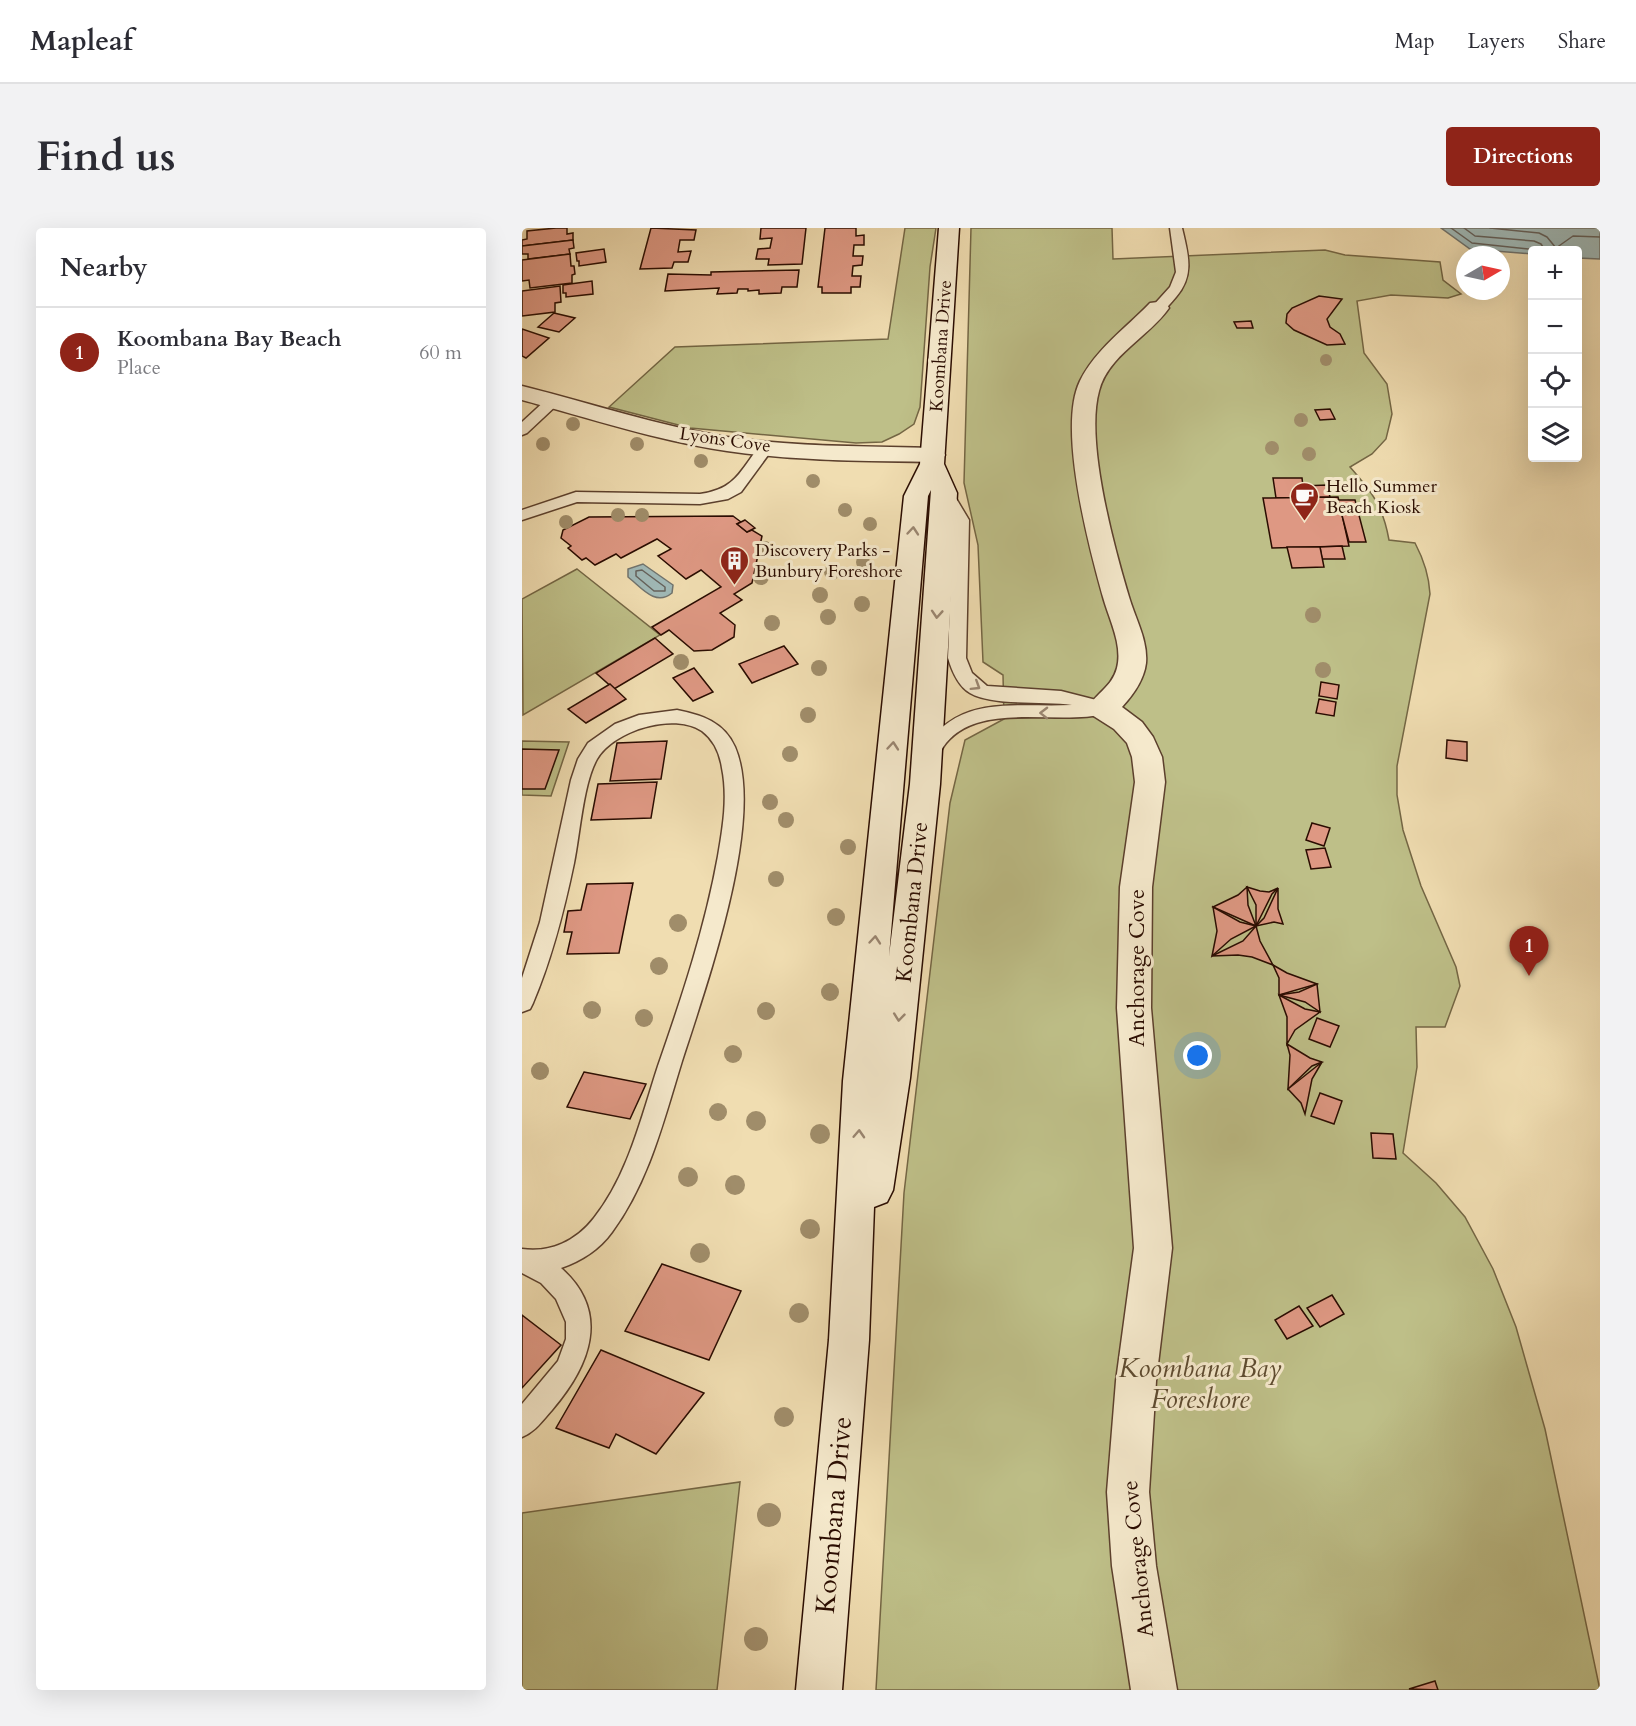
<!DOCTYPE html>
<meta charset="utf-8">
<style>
:root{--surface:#fff;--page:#f2f2f3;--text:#2b2b33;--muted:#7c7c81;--line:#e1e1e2;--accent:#8f2418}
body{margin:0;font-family:Cardo,serif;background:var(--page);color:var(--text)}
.controls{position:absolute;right:18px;top:18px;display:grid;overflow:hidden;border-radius:6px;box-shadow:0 6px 24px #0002}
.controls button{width:54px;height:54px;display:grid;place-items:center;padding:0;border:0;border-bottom:2px solid var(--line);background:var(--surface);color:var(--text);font:30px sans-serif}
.compass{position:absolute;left:934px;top:18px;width:54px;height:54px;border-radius:50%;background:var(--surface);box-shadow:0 6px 24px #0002;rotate:81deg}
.you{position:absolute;left:676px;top:828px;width:21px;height:21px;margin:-15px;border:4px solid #fff;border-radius:50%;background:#1a73e8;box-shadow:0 0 0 9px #1a73e833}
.badge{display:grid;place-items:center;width:39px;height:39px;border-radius:50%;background:var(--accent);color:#fff;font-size:20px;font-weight:700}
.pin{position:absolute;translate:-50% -50px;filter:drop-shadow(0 2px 3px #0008)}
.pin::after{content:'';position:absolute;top:32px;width:21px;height:18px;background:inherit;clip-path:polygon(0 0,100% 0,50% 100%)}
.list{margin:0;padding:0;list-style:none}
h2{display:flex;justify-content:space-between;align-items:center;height:78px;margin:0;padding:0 24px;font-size:26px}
h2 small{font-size:20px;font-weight:400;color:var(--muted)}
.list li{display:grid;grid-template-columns:39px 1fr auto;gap:18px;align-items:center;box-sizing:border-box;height:90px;padding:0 24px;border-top:2px solid var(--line)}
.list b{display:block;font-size:22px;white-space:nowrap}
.list p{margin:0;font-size:20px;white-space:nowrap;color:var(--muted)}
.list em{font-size:20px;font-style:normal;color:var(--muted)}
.icon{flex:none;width:33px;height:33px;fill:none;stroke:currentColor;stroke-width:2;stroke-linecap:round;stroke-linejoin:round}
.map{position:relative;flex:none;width:1078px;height:1462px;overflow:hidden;border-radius:6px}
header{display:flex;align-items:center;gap:36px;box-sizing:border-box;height:84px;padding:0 30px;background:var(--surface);border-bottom:2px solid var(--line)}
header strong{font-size:28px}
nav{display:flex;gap:33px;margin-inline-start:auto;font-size:21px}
.intro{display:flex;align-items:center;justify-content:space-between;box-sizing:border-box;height:144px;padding:0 36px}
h1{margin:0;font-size:42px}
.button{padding:15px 27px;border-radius:6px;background:var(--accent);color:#fff;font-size:21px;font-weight:700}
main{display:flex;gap:36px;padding:0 36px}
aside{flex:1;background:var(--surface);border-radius:6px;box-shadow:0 6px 24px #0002}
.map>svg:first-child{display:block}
.green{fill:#bebf88;stroke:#746644;stroke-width:1.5}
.water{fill:#a0b9b7;stroke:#71746e;stroke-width:1.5}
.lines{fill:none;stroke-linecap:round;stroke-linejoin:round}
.shore{stroke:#65625c;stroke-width:1.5}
.building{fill:#de9883;stroke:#2a0c01;stroke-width:1.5}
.service-casing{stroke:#5c402d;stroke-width:3}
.minor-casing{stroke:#5c402d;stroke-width:3}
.secondary-casing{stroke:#2a0c01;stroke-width:3}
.service{fill:#f5e9cc;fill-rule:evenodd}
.minor{fill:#f5e9cc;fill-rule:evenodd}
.secondary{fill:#f5e9cc;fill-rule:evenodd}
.tree{fill:#a08d6a}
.oneway{stroke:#9a8671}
.labels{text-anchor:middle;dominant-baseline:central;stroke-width:6;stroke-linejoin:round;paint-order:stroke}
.far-street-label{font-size:18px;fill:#2a0c01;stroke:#f5e9cc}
.far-poi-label{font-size:18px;fill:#2a0c01;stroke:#f5e9cc;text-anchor:start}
.street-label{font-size:22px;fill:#2a0c01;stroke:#f5e9cc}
.near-park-label{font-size:27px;font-style:italic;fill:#5e4b30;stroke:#f5e9cc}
.near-street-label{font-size:27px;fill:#2a0c01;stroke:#f5e9cc}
</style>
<header>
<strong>Mapleaf</strong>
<nav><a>Map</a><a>Layers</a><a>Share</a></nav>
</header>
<div class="intro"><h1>Find us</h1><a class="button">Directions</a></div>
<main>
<aside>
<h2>Nearby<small></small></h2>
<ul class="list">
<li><span class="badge">1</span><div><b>Koombana Bay Beach</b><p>Place</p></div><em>60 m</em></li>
</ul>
</aside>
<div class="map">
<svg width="1078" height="1462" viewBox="0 0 1078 1462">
<rect width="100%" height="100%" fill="#f0ddb1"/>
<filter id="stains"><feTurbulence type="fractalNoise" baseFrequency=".00333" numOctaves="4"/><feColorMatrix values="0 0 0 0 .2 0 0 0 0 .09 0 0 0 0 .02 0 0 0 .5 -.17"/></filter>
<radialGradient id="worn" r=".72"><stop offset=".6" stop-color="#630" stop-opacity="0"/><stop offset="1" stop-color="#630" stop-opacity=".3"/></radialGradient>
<!-- green -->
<g class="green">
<polygon points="383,0 414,0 408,39 398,179 392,196 377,206 360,214 334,215 168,200 87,179 153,119 366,111"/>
<path d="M449 0H590L591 31 803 22 823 27 918 34 921 52 939 66 926 70 869 67 835 73 842 125 865 156 870 186 864 211 850 226 828 239C850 264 861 278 867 312L893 315C902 332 907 347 908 366L875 538V567L881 602 899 658 934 739 938 758 923 799H894L895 839 881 925 914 955 943 989 971 1041 994 1099 1023 1201 1078 1462H354L382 965 428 575 443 512 482 491 481 447 461 434 456 317 442 255Z"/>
<polygon points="55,341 138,407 1,487 0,371"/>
<polygon points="0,513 47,514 29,568 0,567"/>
<polygon points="218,1254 195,1462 0,1462 0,1285"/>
</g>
<!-- water -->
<g class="water">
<polygon points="919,0 1078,0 1078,31 1056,30 1056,22 1011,22 1010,26 948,21"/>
<path d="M121 336 151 357 150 365C133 379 119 359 106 349V341Z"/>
</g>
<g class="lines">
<!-- shore -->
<g class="shore">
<polyline points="929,0 950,15 1015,22"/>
<polyline points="942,0 953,8 1012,13 1019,16 1023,22"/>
<polyline points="968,0 1017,5 1025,9 1034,20 1051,8 1078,9"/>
<polygon points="120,342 143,359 143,363 132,363 114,348 114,343"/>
</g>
</g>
<!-- building -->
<g class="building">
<polygon points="34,0 45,0 45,6 51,5 51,12 0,18 0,12 5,11 5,3"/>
<polygon points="129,0 174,2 172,12 158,12 156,24 169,23 166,34 152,34 150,40 118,41"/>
<polygon points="239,0 284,0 280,36 246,37 247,31 234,31 236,21 248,20 250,10 238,11"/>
<polygon points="303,0 334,0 334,8 342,7 342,17 332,17 331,28 341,28 340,37 331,38 330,48 339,48 338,59 329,59 329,65 300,65 300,59 296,59"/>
<polygon points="51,12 52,20 47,21 48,26 6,31 6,26 0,26 0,18"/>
<polygon points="82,21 84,34 57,38 57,33 55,33 54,25"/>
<polygon points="48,26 49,38 52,38 53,46 50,47 50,55 8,60 7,52 0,53 0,32"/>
<polygon points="277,42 275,59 260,59 259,65 237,66 237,62 226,63 226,61 216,61 215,65 195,66 197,60 143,63 146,46 189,47 189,44"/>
<polygon points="70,53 71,66 44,69 44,65 41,65 41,57"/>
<polygon points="38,58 39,74 33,75 33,84 0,88 0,63"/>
<polygon points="797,68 820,71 805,91 808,99 818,106 823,116 805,117 772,102 764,95 765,86 770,80"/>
<polygon points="32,85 53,90 37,104 16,99"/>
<polygon points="729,93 731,100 715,100 712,94"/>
<polygon points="0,101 27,110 4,130 0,128"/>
<polygon points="808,181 813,191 798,192 793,182"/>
<polygon points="751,250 780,250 781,258 805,257 808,269 754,270"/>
<polygon points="816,269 827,318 750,320 741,270"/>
<polygon points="816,272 833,272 844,314 827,314"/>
<polygon points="211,288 219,294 215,296 225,304 230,302 240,308 230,355 212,366 220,372 198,385 213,397 212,409 190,422 172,423 147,402 139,407 130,399 199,359 179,342 164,351 136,328 149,321 135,311 99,330 94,326 73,337 64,330 60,332 46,320 49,318 39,310 41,302 67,289"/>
<polygon points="223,292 233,300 225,304 215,296"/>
<polygon points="820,318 823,331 800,331 798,319"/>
<polygon points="765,319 798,319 802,339 770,340"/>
<polygon points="133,410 151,426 92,461 74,445"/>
<polygon points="262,418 276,436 230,455 217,436"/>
<polygon points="172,440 191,464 171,473 151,450"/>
<polygon points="799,454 817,457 815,471 797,468"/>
<polygon points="88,456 104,471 64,495 46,481"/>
<polygon points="797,471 814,474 812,488 794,485"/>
<polygon points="925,512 945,514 945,533 924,530"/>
<polygon points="145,513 139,551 88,553 95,515"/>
<polygon points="0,521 37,522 23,561 0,561"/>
<polygon points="135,554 129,590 69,592 76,556"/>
<polygon points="790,595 808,600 802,618 784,612"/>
<polygon points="803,620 809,639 789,641 784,622"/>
<polygon points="111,655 97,725 45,726 50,704 42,704 46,683 59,682 65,656"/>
<polygon points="725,659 726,677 734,698 691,679 716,667"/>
<polygon points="725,659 738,663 747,664 756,660 750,666 734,698 734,677"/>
<polygon points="756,660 756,681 761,696 752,694 734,698 742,690"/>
<polygon points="691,679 718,694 734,698 709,711 690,728 695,703"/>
<polygon points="734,698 738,713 751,737 730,729 716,727 690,728 721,713"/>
<polygon points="751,737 765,745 795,756 757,767 757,750"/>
<polygon points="795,756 798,784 783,774 757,767 777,764"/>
<polygon points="757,767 783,781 798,784 773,802 765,816 765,789"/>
<polygon points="795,790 817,798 808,819 787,811"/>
<polygon points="765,816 788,830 800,834 790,838 766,861 768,827"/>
<polygon points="800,834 790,851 783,886 779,875 766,861"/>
<polygon points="62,844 124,856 108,891 45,879"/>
<polygon points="798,865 820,873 812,896 789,888"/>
<polygon points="849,905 871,906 874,931 851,930"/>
<polygon points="140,1036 219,1063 187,1132 103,1103"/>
<polygon points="810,1067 822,1086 798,1099 785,1080"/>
<polygon points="777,1078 791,1098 765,1111 753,1092"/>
<polygon points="0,1087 39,1117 0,1160"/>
<polygon points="79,1122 182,1165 134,1226 94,1206 87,1220 34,1200"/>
<polygon points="913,1453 916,1462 887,1461"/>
</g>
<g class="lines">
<defs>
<g id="service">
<path d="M648 0H660C666 26 673 47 654 69 649 75 644 82 636 84L629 80 648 59 654 44Z"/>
<polygon points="31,169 38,173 36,176 5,205 0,207 0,194 26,170"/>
<path d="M244 214 252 219 219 264 206 271 178 276 55 274 0 292V282L54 264 178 266C214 261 218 243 239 216Z"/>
<path d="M423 260 429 262 447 292 444 430 450 445 465 458 539 463 586 475 589 480 586 485C537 499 460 472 424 515 419 521 416 529 413 536L406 538 399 536 397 531C430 464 488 480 550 477 523 473 469 478 448 465 436 458 430 443 426 430L431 292 415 265Z"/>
<path d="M155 482C180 487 202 494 213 519 244 591 184 758 160 833 142 891 127 954 90 1004 77 1022 59 1033 39 1040 90 1085 67 1139 30 1182 21 1192 13 1204 0 1209V1176L36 1133 44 1111V1094L34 1071 19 1055 0 1045V1021C29 1025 54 1013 72 990 106 947 119 890 136 838 160 769 183 700 196 628 201 599 206 569 200 540 198 526 192 512 180 503 152 484 92 502 75 531 61 556 58 606 52 635 42 683 30 730 11 775L8 781 0 784V750L18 694 49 552 56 531 66 515 93 496 117 487Z"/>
</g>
<g id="minor">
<path d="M636 74 644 75 647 80C627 109 586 127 577 163 563 213 592 319 607 369 613 390 626 412 624 435 622 452 611 467 600 479L620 494 631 509 640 529 643 554 630 659 629 780 650 1020 634 1153 627 1264 634 1338 655 1462H609L590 1338 585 1264 594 1153 612 1020 595 780 598 659 613 554 610 529 605 515 592 501 570 487 566 480C574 465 590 459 595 440 601 417 587 391 581 369 567 319 535 200 558 153 573 122 604 100 628 75Z"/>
<path d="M0 158C68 175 136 198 205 209 273 219 343 218 411 220L420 222 423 227 420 232 411 234C343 233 272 233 205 223 136 213 67 190 0 172Z"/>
</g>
<path id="secondary" d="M417 0H437L422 236 435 265 418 556 388 850 371 962 365 974 352 979 347 1112 320 1462H274L307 1112 321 853 382 268 398 236ZM409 262 388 556 367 728 406 268Z"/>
</defs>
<!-- service casing -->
<use href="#service" class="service-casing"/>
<!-- minor casing -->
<use href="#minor" class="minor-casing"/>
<!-- secondary casing -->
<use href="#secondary" class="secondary-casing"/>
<!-- service -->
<use href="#service" class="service"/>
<!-- minor -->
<use href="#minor" class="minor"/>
<!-- secondary -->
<use href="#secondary" class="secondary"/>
</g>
<!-- trees -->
<g class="tree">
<circle cx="804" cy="132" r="6"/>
<circle cx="779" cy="192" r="7"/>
<circle cx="51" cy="196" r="7"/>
<circle cx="21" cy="216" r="7"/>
<circle cx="115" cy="216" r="7"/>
<circle cx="750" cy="220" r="7"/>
<circle cx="787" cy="226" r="7"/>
<circle cx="179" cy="233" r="7"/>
<circle cx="291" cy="253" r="7"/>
<circle cx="323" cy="282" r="7"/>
<circle cx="96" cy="287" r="7"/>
<circle cx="120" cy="287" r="7"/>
<circle cx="44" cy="294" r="7"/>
<circle cx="348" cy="296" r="7"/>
<circle cx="243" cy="320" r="7"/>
<circle cx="341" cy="334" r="7"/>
<circle cx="310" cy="344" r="8"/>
<circle cx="239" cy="349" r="8"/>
<circle cx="298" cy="367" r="8"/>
<circle cx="340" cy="376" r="8"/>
<circle cx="791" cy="387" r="8"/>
<circle cx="306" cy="389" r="8"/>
<circle cx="250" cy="395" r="8"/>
<circle cx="159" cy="434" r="8"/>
<circle cx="297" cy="440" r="8"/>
<circle cx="801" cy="442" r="8"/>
<circle cx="286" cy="487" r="8"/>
<circle cx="268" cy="526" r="8"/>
<circle cx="248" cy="574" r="8"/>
<circle cx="264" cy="592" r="8"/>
<circle cx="326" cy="619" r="8"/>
<circle cx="254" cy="651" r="8"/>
<circle cx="314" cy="689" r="9"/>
<circle cx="156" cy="695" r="9"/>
<circle cx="137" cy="738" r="9"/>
<circle cx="308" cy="764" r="9"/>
<circle cx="70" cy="782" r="9"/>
<circle cx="244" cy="783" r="9"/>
<circle cx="122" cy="790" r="9"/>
<circle cx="211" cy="826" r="9"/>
<circle cx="18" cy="843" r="9"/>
<circle cx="196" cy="884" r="9"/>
<circle cx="234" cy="893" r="10"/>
<circle cx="298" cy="906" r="10"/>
<circle cx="166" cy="949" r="10"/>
<circle cx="213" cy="957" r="10"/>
<circle cx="288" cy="1001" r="10"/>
<circle cx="178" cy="1025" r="10"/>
<circle cx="277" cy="1085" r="10"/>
<circle cx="262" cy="1189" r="10"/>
<circle cx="247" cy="1287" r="12"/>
<circle cx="234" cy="1411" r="12"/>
</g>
<!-- one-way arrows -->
<defs><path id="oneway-chevron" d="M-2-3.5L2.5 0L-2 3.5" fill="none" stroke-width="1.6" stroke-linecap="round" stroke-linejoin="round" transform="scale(1.5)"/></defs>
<g class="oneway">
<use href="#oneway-chevron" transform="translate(391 303) rotate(-85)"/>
<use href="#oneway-chevron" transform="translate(415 386) rotate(94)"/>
<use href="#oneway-chevron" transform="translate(454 458) rotate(32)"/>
<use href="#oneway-chevron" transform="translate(522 485) rotate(-179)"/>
<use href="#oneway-chevron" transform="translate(371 518) rotate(-85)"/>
<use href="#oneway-chevron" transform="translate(353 712) rotate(-85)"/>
<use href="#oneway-chevron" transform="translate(377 789) rotate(96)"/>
<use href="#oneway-chevron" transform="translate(337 906) rotate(-87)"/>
</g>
<!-- icons -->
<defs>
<symbol id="cafe-pin" viewBox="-11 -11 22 30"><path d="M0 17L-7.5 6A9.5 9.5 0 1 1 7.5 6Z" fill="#8f2418" stroke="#f5e9cc"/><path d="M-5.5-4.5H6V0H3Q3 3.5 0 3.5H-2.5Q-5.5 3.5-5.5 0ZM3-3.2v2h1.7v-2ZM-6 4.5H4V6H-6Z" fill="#fff"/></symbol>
<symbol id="building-pin" viewBox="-11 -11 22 30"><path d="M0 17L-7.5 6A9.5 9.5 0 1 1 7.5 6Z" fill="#8f2418" stroke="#f5e9cc"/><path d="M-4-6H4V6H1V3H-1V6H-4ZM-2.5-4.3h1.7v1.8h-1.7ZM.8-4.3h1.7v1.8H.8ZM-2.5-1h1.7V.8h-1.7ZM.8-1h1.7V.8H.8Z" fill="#fff"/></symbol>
</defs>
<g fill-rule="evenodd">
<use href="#cafe-pin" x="766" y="252" width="33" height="45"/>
<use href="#building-pin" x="196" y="316" width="33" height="45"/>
</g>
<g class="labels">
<!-- far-street labels -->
<g class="far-street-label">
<text transform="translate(419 118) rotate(-86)">Koombana Drive</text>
<text transform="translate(203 212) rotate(8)">Lyons Cove</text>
</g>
<!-- far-poi labels -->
<g class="far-poi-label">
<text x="804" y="258">Hello Summer<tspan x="804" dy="21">Beach Kiosk</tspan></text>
<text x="233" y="322">Discovery Parks -<tspan x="233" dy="21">Bunbury Foreshore</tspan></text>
</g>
<!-- street labels -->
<g class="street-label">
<text transform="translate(390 674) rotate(-84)">Koombana Drive</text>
<text transform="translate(615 740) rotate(-90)">Anchorage Cove</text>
<text transform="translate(616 1331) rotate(-96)">Anchorage Cove</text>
</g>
<!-- near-park labels -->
<g class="near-park-label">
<text x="678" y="1140">Koombana Bay<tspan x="678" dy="31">Foreshore</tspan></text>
</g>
<!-- near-street labels -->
<g class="near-street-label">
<text transform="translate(312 1287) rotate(-85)">Koombana Drive</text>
</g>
</g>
<rect width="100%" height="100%" filter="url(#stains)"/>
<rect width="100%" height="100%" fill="url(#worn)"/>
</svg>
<div class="controls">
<button>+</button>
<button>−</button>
<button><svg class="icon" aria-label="locate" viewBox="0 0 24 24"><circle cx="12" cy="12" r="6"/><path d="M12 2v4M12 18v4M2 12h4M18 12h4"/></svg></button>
<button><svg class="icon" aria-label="layers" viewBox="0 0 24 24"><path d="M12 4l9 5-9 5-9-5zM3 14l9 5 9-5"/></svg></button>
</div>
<svg class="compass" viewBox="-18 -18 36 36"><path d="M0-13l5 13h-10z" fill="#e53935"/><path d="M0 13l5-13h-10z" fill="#7c7c81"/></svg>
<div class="you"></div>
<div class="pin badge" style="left:1007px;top:748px">1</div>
</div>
</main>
